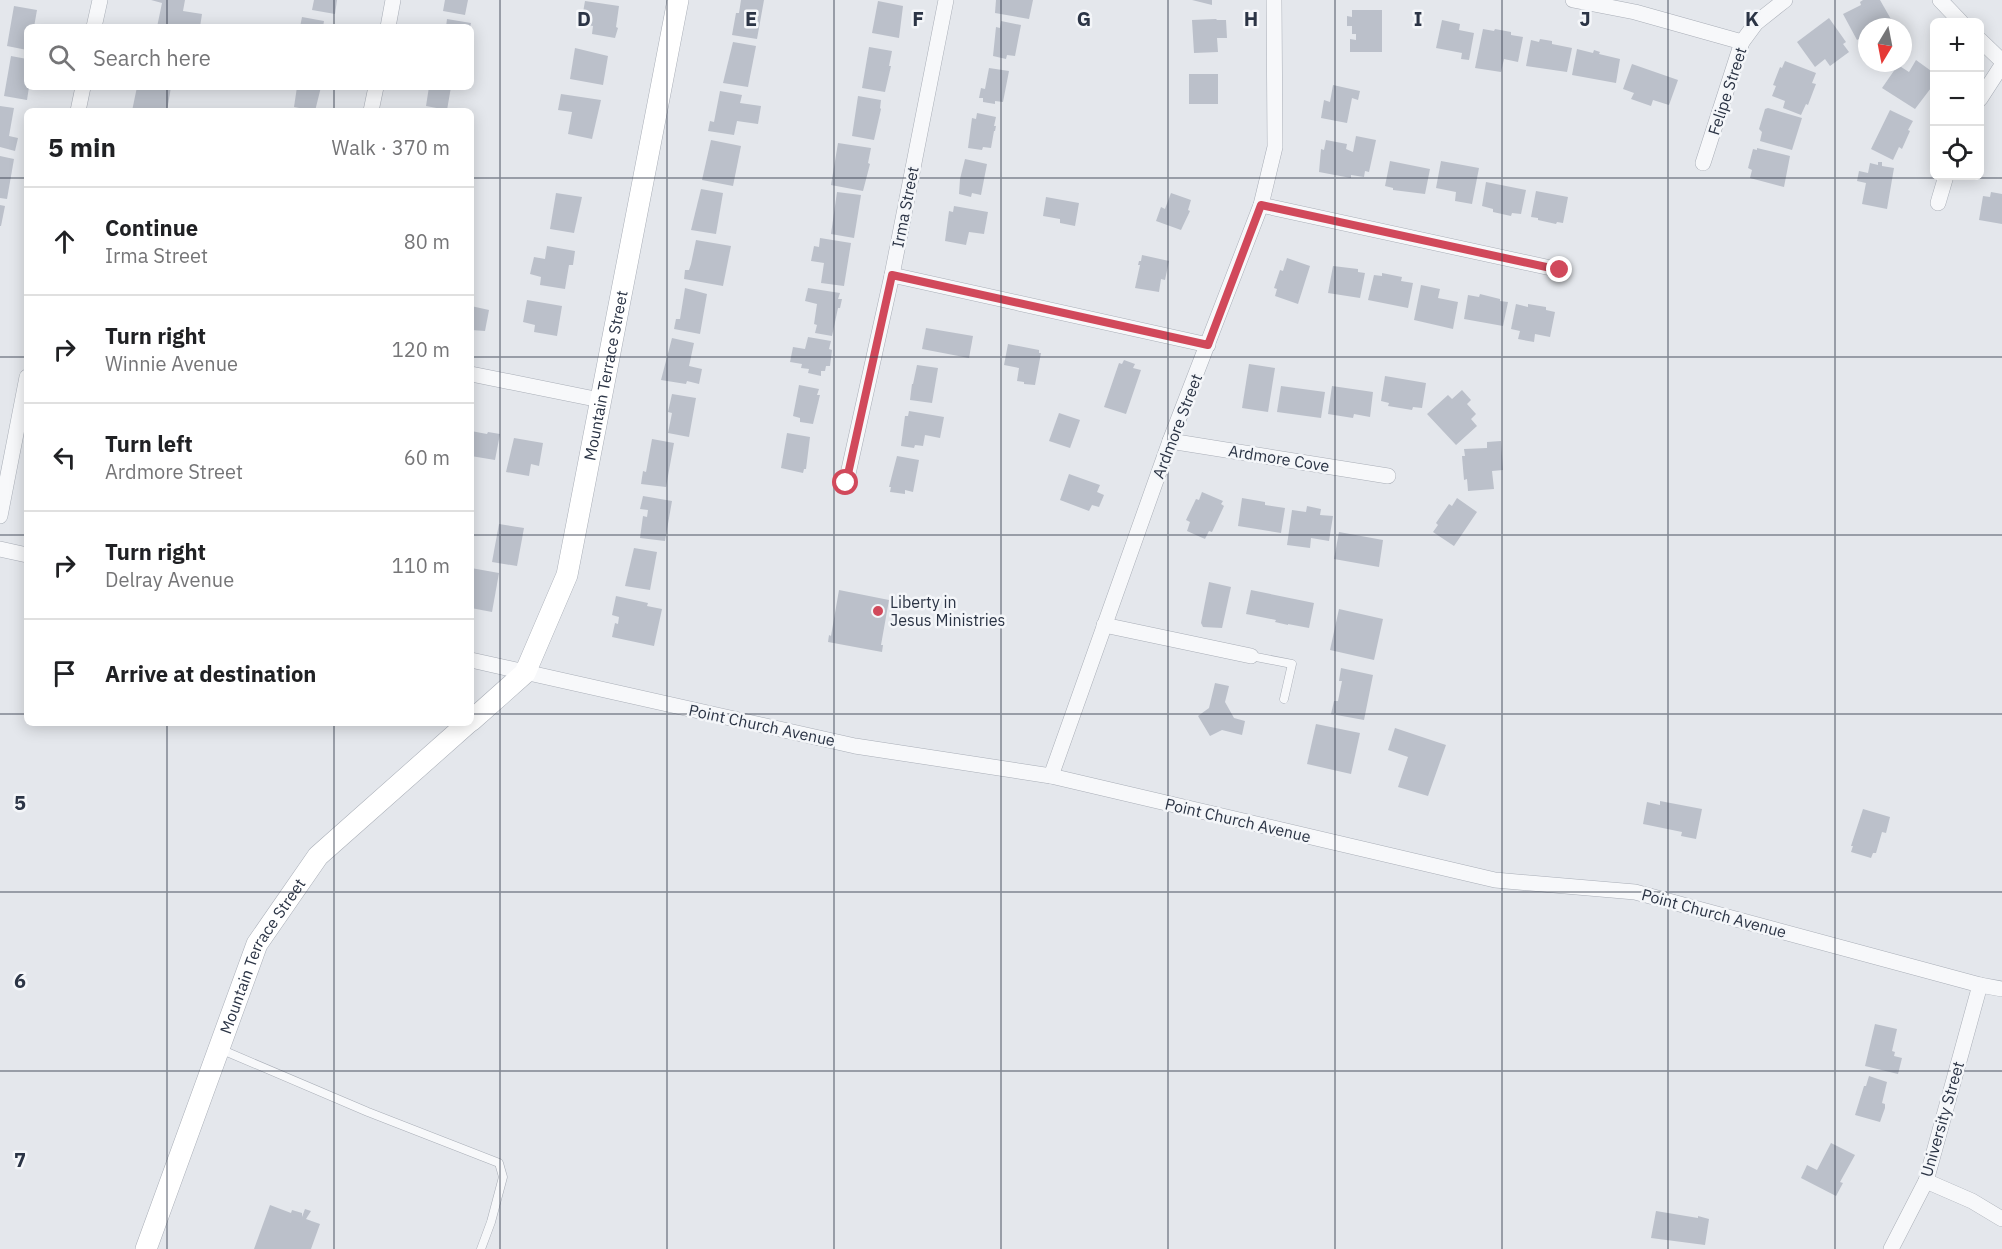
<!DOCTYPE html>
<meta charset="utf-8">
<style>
:root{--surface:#fff;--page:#f2f2f2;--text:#202124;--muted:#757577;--line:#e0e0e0}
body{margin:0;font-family:"IBM Plex Sans",sans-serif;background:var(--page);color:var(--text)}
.controls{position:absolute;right:18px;top:18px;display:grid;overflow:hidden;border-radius:9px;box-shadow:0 3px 15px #0003}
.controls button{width:54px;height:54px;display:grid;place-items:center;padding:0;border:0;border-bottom:2px solid var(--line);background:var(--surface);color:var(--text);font:30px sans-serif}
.compass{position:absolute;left:1858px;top:18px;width:54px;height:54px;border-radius:50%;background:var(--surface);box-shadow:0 3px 15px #0003;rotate:190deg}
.stop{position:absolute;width:18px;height:18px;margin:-14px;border:4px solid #d1495b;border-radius:50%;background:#fff}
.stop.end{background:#d1495b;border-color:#fff;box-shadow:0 2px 6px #0008}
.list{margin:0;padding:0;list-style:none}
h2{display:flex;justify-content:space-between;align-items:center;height:78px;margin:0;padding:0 24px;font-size:26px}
h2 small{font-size:20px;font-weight:400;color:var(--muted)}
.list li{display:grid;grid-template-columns:39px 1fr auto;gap:18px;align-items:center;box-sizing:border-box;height:108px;padding:0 24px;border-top:2px solid var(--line)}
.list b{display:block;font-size:22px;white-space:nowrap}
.list p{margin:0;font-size:20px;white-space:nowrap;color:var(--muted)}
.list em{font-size:20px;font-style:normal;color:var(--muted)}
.icon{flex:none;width:33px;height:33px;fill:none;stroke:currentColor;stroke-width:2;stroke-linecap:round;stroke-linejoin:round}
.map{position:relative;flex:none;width:2002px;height:1249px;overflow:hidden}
.search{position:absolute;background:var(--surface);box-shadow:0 3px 15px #0003;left:24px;top:24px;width:450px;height:66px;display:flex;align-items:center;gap:15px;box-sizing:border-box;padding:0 21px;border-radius:9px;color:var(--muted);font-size:22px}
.panel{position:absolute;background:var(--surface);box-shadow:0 3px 15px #0003;left:24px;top:108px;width:450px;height:618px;border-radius:9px}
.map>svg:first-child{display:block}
.building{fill:#bbc0ca}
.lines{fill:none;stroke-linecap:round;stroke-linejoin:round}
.lane-casing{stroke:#a9aeb7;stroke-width:9}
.street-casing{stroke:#a9aeb7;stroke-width:16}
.secondary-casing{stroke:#a9aeb7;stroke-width:22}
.lane{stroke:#f7f8fa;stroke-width:8}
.street{stroke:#f7f8fa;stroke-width:15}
.secondary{stroke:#fff;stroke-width:21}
.route{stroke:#d1495b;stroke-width:8}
.grid{fill:none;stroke:#2b3445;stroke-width:1.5;stroke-opacity:0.55}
.poi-dot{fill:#d1495b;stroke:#f4f6f9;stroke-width:2}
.labels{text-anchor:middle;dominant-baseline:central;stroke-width:5;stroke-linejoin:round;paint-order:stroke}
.street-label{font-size:16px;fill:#2b3445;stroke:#f4f6f9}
.poi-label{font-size:16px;fill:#2b3445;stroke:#f4f6f9;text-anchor:start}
.grid-label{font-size:20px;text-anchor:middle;font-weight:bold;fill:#2b3445;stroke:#f4f6f9;stroke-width:5;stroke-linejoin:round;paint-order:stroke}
</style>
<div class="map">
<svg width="2002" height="1249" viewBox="0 0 2002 1249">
<rect width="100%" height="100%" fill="#e4e7ec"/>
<!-- building -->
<g class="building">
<polygon points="151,0 185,0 183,11 202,14 200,27 157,27 162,3"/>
<polygon points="314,0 337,0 335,14 312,10"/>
<polygon points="445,0 468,0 465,15 443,11"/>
<polygon points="741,0 764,0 757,39 732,35 736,13 739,13"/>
<polygon points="996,0 1033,0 1029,19 995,13"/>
<polygon points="1192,0 1212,0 1212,5"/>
<polygon points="1863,0 1880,0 1892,21 1885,25 1886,27 1867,27 1867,35 1857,40 1843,14 1861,5 1860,2"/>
<polygon points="585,1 619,6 616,27 618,28 615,38 592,34 593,26 581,24"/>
<polygon points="878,1 903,6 899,38 872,33"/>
<polygon points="14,6 37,10 34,27 27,27 27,50 7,46"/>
<polygon points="1352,10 1382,10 1382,52 1350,52 1350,39 1356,40 1356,34 1352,34 1352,26 1347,26 1347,16 1352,17"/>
<polygon points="302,17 324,21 323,27 300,27"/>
<polygon points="1829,18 1846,42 1843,44 1849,52 1830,66 1825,59 1815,67 1797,42"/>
<polygon points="447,19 471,23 470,27 446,27"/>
<polygon points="1216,19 1217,20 1226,20 1227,38 1217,38 1218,52 1194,53 1192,20"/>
<polygon points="1442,20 1460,24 1459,30 1474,33 1469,60 1461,59 1462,53 1436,48"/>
<polygon points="1001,21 1021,25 1015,56 1007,55 1006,59 993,56 996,27 1000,28"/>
<polygon points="1483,29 1494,31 1495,29 1511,32 1511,35 1523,37 1518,62 1504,59 1501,72 1475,68"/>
<polygon points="1540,39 1552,41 1552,44 1572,48 1567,72 1526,66 1531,40 1539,42"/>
<polygon points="733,42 756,46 748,87 723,83"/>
<polygon points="869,47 892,51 889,66 891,66 885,92 862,88"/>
<polygon points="575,48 608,56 603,85 570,79"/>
<polygon points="1577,49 1593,53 1594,50 1600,52 1599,54 1620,59 1616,83 1572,75"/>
<polygon points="11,56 27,59 27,87 29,87 27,100 4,96"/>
<polygon points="1916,60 1934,73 1934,84 1915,109 1882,88 1898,65 1909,72"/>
<polygon points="1785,61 1816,73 1812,83 1816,84 1808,105 1806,104 1801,115 1783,108 1785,101 1772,96 1776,86 1773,85 1780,67 1782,68"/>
<polygon points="1632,64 1678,80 1669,105 1653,100 1651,106 1631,99 1634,93 1623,89"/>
<polygon points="989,68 1009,71 1003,102 995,101 995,104 983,102 983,98 979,98 981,88 985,89"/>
<rect x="1189" y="74" width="29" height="30"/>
<polygon points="1333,85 1360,91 1358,100 1352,98 1347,123 1321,118 1324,100 1330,102"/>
<polygon points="137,87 171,87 167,111 132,111"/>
<polygon points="297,87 321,87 315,111 294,107"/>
<polygon points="429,87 451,87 447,110 426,106"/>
<polygon points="720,91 742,95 740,103 761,106 758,124 737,121 734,135 708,131 710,121 714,122"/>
<polygon points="561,94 601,100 592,139 568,134 572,112 558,110"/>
<polygon points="858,96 881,100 880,108 881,109 874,140 852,136"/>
<polygon points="0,106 14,108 9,136 18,138 15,151 0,147"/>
<polygon points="1768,108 1802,118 1792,150 1760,141 1762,132 1759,129 1765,109"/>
<polygon points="1890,110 1913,121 1908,130 1910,131 1902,149 1899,147 1893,160 1871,149"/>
<polygon points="977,113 996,117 994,126 996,126 995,131 994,131 991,148 983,147 982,150 968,148 972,118 976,119"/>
<polygon points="1356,136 1376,140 1369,172 1365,171 1364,177 1351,175 1351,178 1319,172 1321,149 1324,150 1326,140 1347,144 1346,149 1353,152"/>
<polygon points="711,140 741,146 733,186 702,180"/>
<polygon points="838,143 871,148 868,163 870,164 863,191 831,185"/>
<polygon points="1757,148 1790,156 1784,187 1750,178 1752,170 1748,168 1753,149 1757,150"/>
<polygon points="0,156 14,159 7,199 0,198"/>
<polygon points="965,159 987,164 981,195 972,193 971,197 959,194 960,179"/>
<polygon points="1390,161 1430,169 1425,194 1393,190 1393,188 1385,186"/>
<polygon points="1441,161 1479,168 1472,204 1455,201 1456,192 1436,188"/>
<polygon points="1878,162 1882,162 1882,166 1894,168 1887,209 1862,204 1866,183 1857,181 1859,171 1868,173 1870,163 1878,165"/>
<polygon points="1486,182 1526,190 1521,214 1512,213 1511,216 1493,212 1493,209 1482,206"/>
<polygon points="701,189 723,193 716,234 691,230"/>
<polygon points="1536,191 1568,197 1563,223 1557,222 1556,224 1538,220 1538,218 1531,217"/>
<polygon points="837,192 861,195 854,238 831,234"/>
<polygon points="1991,192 2002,194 2002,224 1979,220 1983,196 1990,197"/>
<polygon points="556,193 582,197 574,233 550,229"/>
<polygon points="1171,193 1191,200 1188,210 1190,211 1181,230 1156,221 1161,207 1165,209"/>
<polygon points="1046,197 1079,203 1075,226 1060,223 1060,219 1043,216"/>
<polygon points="0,205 5,206 1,226 0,226"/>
<polygon points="954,206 988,212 984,234 969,232 966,245 945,241 949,211 953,212"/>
<polygon points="820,238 851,243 844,286 821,283 824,263 811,261 814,246 819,247"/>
<polygon points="696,240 731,246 723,286 684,279 685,270 689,270 691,264"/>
<polygon points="547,246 575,251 573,265 569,265 565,289 540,285 541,277 530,274 534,257 545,259"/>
<polygon points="1142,255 1169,261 1165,280 1161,279 1159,292 1135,288 1140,265 1138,265 1139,261 1141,261"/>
<polygon points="1287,258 1310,266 1298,304 1275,296 1277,289 1274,288 1280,270 1283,271"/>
<polygon points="1333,266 1358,269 1358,272 1365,273 1360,298 1328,293"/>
<polygon points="1382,273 1402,277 1401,281 1413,283 1408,308 1368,300 1374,275 1382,276"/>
<polygon points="1421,285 1440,289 1438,298 1458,302 1453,329 1414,320"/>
<polygon points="685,288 707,294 700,334 674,329 676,319 680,319"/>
<polygon points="808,288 840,293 838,299 842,299 840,308 838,308 832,336 815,333 817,325 814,324 817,304 805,301"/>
<polygon points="1480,294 1500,299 1500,301 1508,302 1503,326 1464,319 1468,295 1479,297"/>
<polygon points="527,300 562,306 557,336 534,332 535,325 523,322"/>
<polygon points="1516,304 1528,307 1528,304 1546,307 1546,310 1555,312 1550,337 1535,334 1534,342 1518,339 1520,331 1511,329"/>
<polygon points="471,306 489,310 485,331 471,330"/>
<polygon points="926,328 973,336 969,358 922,349"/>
<polygon points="808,337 831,341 829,349 832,350 830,366 826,366 825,371 821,371 821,376 808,373 809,369 801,368 802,364 790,362 793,347 805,349"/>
<polygon points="672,338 694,343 689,366 702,369 699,384 687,381 686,384 661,380"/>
<polygon points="1008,344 1039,350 1039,353 1041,353 1035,385 1024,384 1024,382 1017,381 1019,368 1004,365"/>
<polygon points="1124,360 1135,364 1133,368 1141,370 1126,414 1104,407 1119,363 1122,364"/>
<polygon points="1249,364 1275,368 1268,412 1242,408"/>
<polygon points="917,365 938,368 932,403 910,400 912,384 913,384"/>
<polygon points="1385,376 1426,383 1422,408 1413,407 1412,410 1388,406 1389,403 1381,401"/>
<polygon points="799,385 819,389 817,395 820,395 813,424 800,422 800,418 793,416"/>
<polygon points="1281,386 1325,392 1321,418 1277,412"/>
<polygon points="1332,386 1373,392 1370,417 1354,414 1353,418 1328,414"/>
<polygon points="1462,390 1471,400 1467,404 1476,414 1471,419 1477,426 1456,445 1427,414 1448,395 1452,399"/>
<polygon points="672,394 696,398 689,437 668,433 672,413 668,412"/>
<polygon points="909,411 944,417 940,438 925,435 923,446 915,445 914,448 901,446 905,416 908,416"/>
<polygon points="1059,413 1080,420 1070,448 1049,441"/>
<polygon points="471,431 487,434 488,432 500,434 495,460 471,456"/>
<polygon points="787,433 810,437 806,469 804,469 803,473 781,468"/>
<polygon points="514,438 543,443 539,466 531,464 529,476 506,472"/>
<polygon points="652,439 674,443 666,487 641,484 643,471 646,472"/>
<polygon points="1501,441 1503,470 1492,471 1494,489 1468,491 1467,479 1464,480 1462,456 1465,456 1464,449 1487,448 1487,442"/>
<polygon points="897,456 919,460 913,492 905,490 905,494 890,492 891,487 889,487"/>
<polygon points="1069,474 1100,485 1097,492 1104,495 1099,507 1092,505 1089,511 1060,500"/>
<polygon points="1202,492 1223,501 1221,504 1224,506 1212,532 1209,531 1205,539 1187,531 1190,522 1186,520 1196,499 1199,500"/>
<polygon points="643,496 672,501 665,541 640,538 643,516 647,517 648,510 640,509"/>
<polygon points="1242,498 1265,502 1265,505 1285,508 1281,533 1238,526"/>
<polygon points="1457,498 1477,512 1454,546 1433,532 1438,525 1436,523 1449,504 1452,506"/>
<polygon points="1307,506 1321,509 1320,515 1333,516 1329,541 1311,538 1310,548 1287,545 1292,510 1306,512"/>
<polygon points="499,524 524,528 517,566 492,562"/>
<polygon points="1339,532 1383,540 1379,567 1334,559"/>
<polygon points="634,548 657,552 650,590 625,586"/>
<polygon points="471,568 499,573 492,612 471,608"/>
<polygon points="1209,582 1231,587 1222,628 1203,627 1201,623"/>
<polygon points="839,590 889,600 881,645 883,645 882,652 828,642 829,635 831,636"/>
<polygon points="1251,590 1314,603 1309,628 1288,624 1288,625 1275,622 1276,620 1246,614"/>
<polygon points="616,596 648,603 647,606 662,609 654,646 612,637 615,623 618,624 619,617 612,615"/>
<polygon points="1339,609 1383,619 1374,660 1330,650"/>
<polygon points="1341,668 1373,675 1364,720 1331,714 1334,701 1338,701 1342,681 1339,681"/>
<polygon points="1215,683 1229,686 1225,702 1234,718 1245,721 1242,735 1222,730 1210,736 1198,716 1209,708"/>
<polygon points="1316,724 1360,733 1351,774 1307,764"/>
<polygon points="1395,728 1446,745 1428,796 1398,787 1408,757 1388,750"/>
<polygon points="1660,801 1702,809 1696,839 1681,836 1682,832 1643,824 1647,802 1660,805"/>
<polygon points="1863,809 1890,817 1886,833 1882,832 1876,853 1873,853 1871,858 1851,852 1853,846 1851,846"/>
<polygon points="1875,1024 1897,1029 1892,1051 1895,1052 1894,1056 1902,1058 1898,1074 1865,1066"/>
<polygon points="1869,1076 1887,1082 1882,1103 1885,1104 1885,1108 1880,1122 1855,1115 1864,1086 1866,1086"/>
<polygon points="1831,1143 1855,1155 1840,1182 1843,1183 1836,1196 1801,1178 1807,1165 1817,1170"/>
<polygon points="270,1205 291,1213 292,1210 302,1213 302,1217 305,1209 311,1211 306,1219 320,1224 311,1249 254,1249"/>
<polygon points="1656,1211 1698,1218 1698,1216 1709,1219 1705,1245 1651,1238"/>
</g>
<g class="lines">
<defs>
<g id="lane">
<polyline points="1251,656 1292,664 1284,699"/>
<polyline points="220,1049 368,1112 499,1163 503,1177 491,1222 481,1249"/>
</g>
<g id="street">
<polyline points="1573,0 1635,12 1742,42"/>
<polyline points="1940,0 1961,22"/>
<polyline points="94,27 100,0"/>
<polyline points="388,27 393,0"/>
<polyline points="1980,40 2002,61"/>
<polyline points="1980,99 2002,65"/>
<polyline points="78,111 83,87"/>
<polyline points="371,111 376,87"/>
<polyline points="1703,163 1742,42 1756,23 1785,0"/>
<polyline points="1938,203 1946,176"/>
<polyline points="1261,205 1560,270"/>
<polyline points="892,275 1208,345"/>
<polyline points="471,374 600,400"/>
<polyline points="1170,441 1388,476"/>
<polyline points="846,483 892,275 946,0"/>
<polyline points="0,516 27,377"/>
<polyline points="0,549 27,555"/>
<polyline points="1104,625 1251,656"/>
<polyline points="471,660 855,746 1051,776 1495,880 1635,892 1980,985 2002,989"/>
<polyline points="1051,776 1170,441 1261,205 1275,147 1274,0"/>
<polyline points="1926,1181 1972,1201 2002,1219"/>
<polyline points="1891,1249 1926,1181 1980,985"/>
</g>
<g id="secondary">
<path id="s1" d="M471 721 525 673 567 575 678 0"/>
<path id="s2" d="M146 1249 257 944 318 856 468 723"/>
</g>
</defs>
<!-- lane casing -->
<use href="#lane" class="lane-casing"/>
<!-- street casing -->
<use href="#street" class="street-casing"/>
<!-- secondary casing -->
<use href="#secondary" class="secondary-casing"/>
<!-- lane -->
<use href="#lane" class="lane"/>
<!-- street -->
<use href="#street" class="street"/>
<!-- secondary -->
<use href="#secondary" class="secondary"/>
</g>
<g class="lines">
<!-- route -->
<polyline class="route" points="846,483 892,275 1208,345 1261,205 1560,270"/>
</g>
<!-- grid -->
<path class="grid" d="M167 0V27M334 0V27M500 0V1249M667 0V1249M834 0V1249M1001 0V1249M1168 0V1249M1335 0V1249M1502 0V1249M1668 0V1249M1835 0V1249M167 87V111M334 87V111M0 178H27M471 178H2002M0 357H27M471 357H2002M0 535H27M471 535H2002M0 714H27M471 714H2002M167 723V1249M334 723V1249M0 892H2002M0 1071H2002"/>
<!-- markers -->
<circle class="poi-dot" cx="878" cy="611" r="6"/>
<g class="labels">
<!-- street labels -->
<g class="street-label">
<text transform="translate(1727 91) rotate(-72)">Felipe Street</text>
<text transform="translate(905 207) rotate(-79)">Irma Street</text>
<text stroke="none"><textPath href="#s1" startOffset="382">Mountain Terrace Street</textPath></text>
<text transform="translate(1177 426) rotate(-69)">Ardmore Street</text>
<text transform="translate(1279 458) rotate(9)">Ardmore Cove</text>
<text transform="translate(762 725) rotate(12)">Point Church Avenue</text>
<text transform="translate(1238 820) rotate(13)">Point Church Avenue</text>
<text transform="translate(1714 913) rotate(15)">Point Church Avenue</text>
<text stroke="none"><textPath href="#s2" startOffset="316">Mountain Terrace Street</textPath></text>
<text transform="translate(1942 1119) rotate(-74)">University Street</text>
</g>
<!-- poi labels -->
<g class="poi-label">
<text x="890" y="602">Liberty in<tspan x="890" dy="18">Jesus Ministries</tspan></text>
</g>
</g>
<g class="grid-label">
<text x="584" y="26">D</text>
<text x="751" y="26">E</text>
<text x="918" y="26">F</text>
<text x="1084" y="26">G</text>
<text x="1251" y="26">H</text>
<text x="1418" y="26">I</text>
<text x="1585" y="26">J</text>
<text x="1752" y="26">K</text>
<text x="20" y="810">5</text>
<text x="20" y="988">6</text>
<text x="20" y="1167">7</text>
</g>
</svg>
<div class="controls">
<button>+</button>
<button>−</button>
<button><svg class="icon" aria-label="locate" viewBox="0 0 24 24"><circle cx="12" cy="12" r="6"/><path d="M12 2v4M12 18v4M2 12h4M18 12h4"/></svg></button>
</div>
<svg class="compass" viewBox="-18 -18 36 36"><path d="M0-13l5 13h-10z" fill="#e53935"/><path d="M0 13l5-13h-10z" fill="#757577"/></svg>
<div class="stop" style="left:846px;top:483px"></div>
<div class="stop end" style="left:1560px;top:270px"></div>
<div class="search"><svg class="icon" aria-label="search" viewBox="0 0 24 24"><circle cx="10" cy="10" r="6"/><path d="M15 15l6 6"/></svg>Search here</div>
<section class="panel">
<h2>5 min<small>Walk · 370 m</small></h2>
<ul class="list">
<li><svg class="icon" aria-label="ahead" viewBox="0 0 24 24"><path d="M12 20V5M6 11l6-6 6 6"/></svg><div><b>Continue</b><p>Irma Street</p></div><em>80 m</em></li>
<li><svg class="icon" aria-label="right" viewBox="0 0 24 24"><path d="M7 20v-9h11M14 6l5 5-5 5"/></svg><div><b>Turn right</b><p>Winnie Avenue</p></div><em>120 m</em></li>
<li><svg class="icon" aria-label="left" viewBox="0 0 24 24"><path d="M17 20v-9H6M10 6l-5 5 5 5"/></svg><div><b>Turn left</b><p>Ardmore Street</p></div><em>60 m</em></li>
<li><svg class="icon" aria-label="right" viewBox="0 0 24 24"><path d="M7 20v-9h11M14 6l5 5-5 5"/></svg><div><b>Turn right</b><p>Delray Avenue</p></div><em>110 m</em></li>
<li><svg class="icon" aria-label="arrive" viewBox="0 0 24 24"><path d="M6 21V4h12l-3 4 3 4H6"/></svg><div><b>Arrive at destination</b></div></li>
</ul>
</section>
</div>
